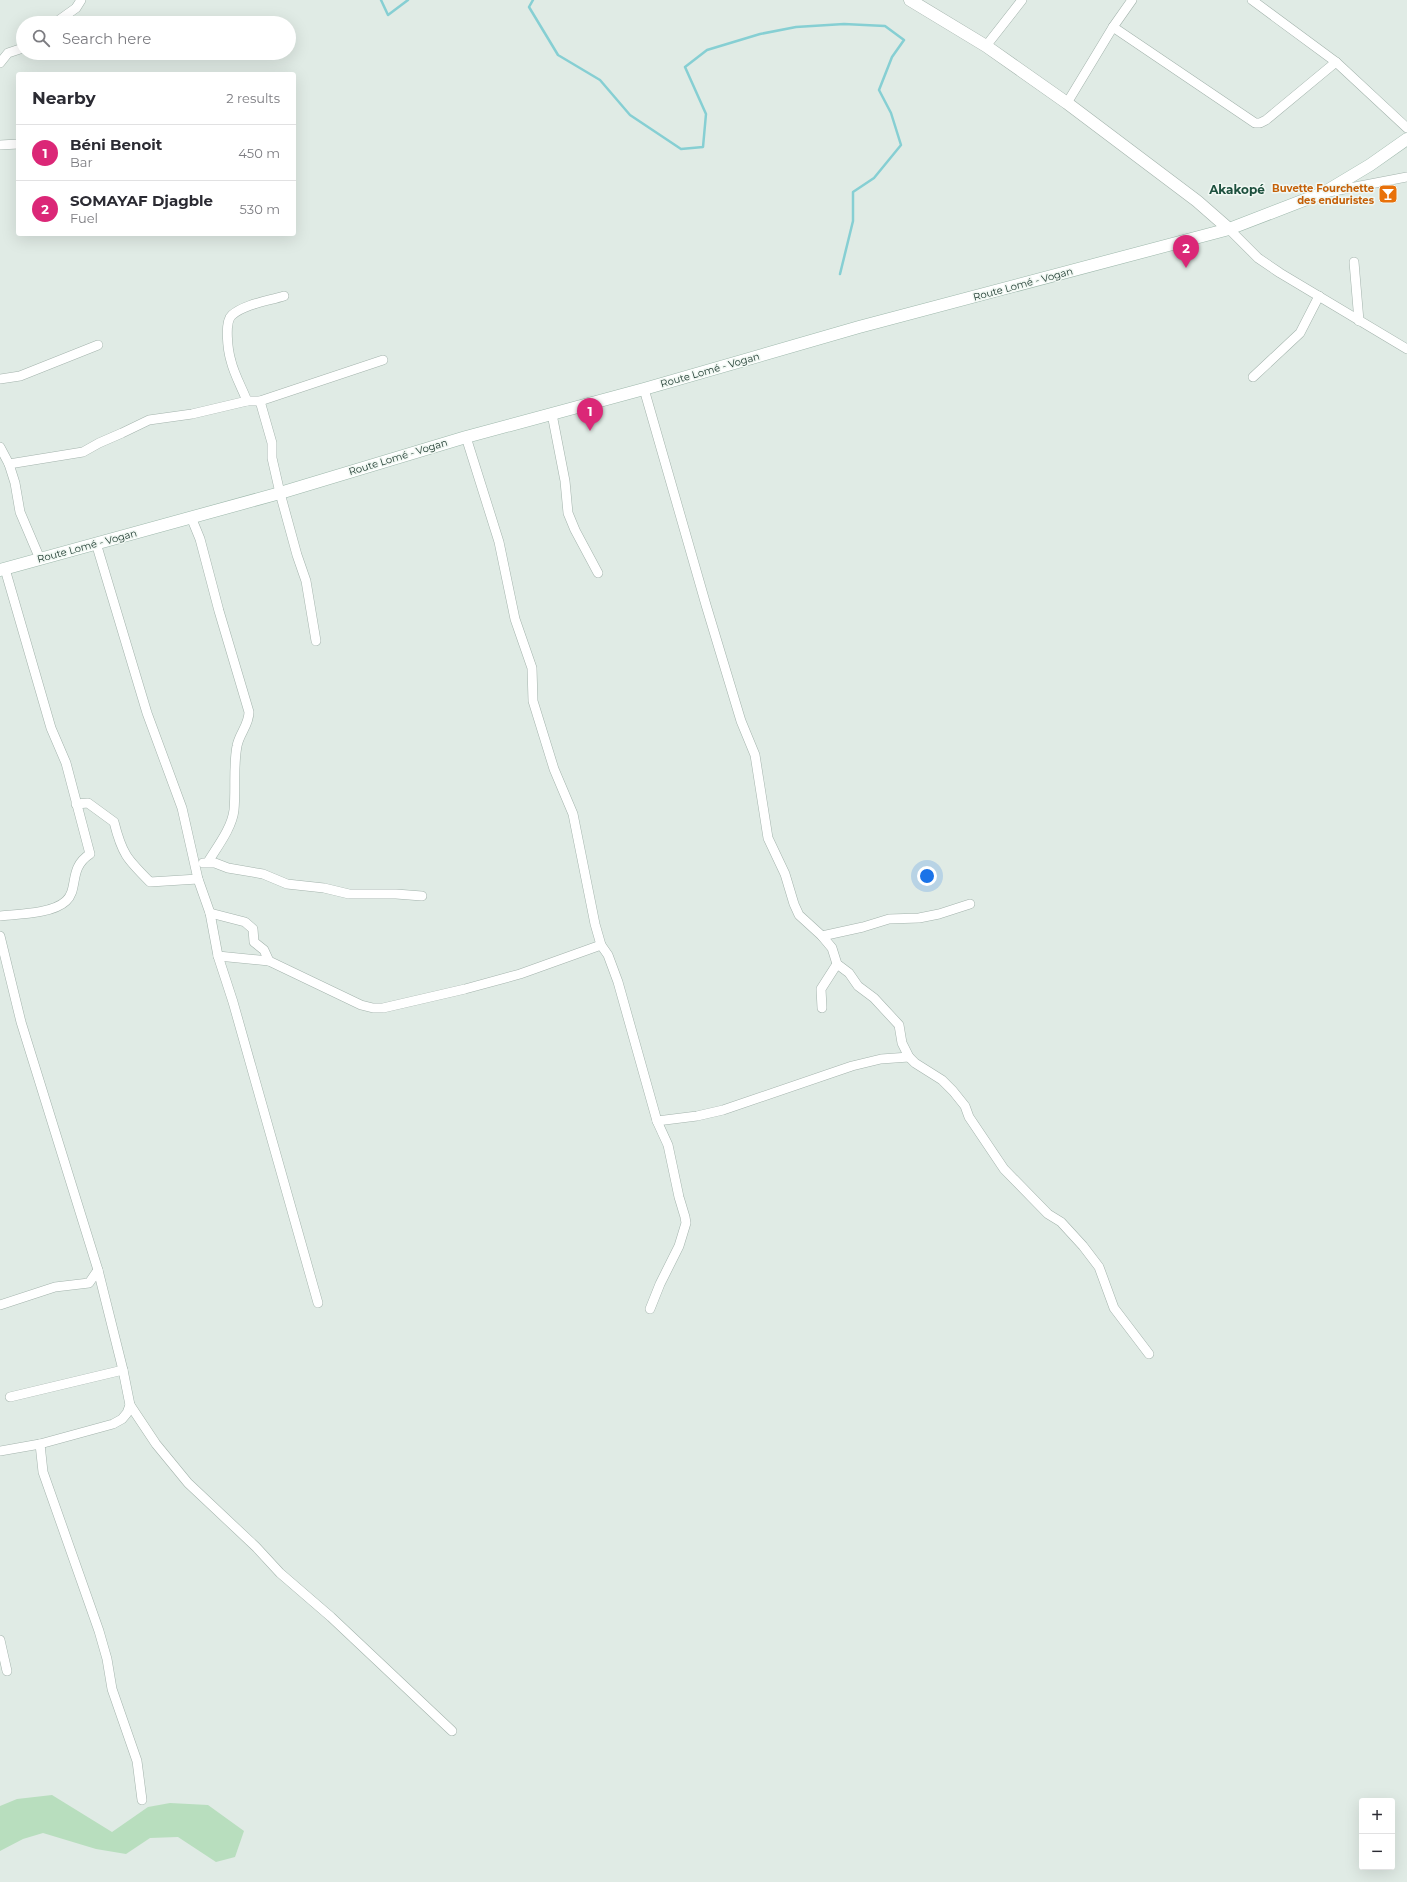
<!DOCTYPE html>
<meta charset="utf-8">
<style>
:root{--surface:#fff;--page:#f7f7f7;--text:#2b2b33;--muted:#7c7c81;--line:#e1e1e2;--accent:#db2777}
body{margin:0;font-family:Montserrat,sans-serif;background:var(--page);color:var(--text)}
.controls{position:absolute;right:12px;bottom:12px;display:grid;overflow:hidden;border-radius:4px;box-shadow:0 4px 16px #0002}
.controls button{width:36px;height:36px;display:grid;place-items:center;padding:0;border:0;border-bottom:1px solid var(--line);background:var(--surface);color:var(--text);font:20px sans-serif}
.you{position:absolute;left:927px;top:876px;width:14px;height:14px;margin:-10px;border:3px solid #fff;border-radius:50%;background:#1a73e8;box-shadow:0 0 0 6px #1a73e833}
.badge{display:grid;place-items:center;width:26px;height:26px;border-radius:50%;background:var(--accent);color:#fff;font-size:13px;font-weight:700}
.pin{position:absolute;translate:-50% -33px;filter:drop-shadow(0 1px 2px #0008)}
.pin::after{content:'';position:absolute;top:21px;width:14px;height:12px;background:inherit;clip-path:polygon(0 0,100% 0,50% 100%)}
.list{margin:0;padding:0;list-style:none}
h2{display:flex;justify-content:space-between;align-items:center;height:52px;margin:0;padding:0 16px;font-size:17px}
h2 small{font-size:13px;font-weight:400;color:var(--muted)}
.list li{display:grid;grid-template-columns:26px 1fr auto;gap:12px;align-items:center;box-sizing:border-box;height:56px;padding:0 16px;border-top:1px solid var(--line)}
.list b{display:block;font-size:15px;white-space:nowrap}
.list p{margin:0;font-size:13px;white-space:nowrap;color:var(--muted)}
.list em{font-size:13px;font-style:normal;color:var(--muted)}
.icon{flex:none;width:22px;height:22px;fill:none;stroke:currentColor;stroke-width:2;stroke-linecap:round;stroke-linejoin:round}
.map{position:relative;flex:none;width:1407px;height:1882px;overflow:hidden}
.search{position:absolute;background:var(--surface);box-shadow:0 4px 16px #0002;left:16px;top:16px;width:280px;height:44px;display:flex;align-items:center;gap:10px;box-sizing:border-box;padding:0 14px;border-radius:22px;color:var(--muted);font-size:15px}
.panel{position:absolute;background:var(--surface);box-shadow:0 4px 16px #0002;left:16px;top:72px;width:280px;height:164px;border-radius:4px}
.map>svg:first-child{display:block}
.green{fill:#b8debe}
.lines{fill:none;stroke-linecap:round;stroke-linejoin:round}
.stream{stroke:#86cfd3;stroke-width:2.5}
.minor-casing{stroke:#a3b3ac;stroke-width:10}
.tertiary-casing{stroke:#a3b3ac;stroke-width:13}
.secondary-casing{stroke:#9eb8ac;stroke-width:13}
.minor{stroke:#fff;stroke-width:9}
.tertiary{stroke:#fff;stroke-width:12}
.secondary{stroke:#fff;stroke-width:12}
.labels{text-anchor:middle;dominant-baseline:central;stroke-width:3;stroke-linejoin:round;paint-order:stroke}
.food-label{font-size:10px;font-weight:bold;fill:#c56008;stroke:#f1f8f3;text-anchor:end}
.street-label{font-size:10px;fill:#203c32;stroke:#f1f8f3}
.quarter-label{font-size:12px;font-weight:bold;fill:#1c4f3d;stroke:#f1f8f3}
</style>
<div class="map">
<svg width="1407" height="1882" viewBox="0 0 1407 1882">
<rect width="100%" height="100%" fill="#e0ebe5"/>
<!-- green -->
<polygon class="green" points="52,1795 112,1832 148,1807 170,1803 208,1805 244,1831 235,1857 216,1862 178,1837 150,1838 126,1854 96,1849 43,1833 23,1839 0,1851 0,1806 17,1799"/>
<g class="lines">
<!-- stream -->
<g class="stream">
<polyline points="381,0 388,15 408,0"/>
<polyline points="533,0 529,7 558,55 600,80 630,115 681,149 703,147 706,114 685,67 707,50 760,34 796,27 844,24 885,26 904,40 892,57 879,90 891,113 901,145 874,178 853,192 853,221 840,274"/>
</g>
<defs>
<g id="minor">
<polyline points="1132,0 1113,27 1255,123 1260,123 1266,120 1336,62"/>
<polyline points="1252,0 1336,62 1407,128"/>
<polyline points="55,23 76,8 81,0"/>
<polyline points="986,46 1022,0"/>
<polyline points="0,63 8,53 23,48"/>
<polyline points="1067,103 1113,27"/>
<polyline points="0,145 18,144"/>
<polyline points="1329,192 1407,177"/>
<polyline points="1229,229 1258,258 1280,273 1407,349"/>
<polyline points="1354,262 1359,321"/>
<polyline points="1253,377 1300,333 1319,296"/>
<polyline points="0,379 20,376 98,345"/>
<polyline points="644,389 706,605 741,721 755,755 768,838 785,874 794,904 799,915 822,936 832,948 837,964 849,973 858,986 874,998 899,1025 902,1043 909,1057 915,1063 942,1080 953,1091 965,1106 969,1117 1004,1169 1048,1214 1061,1222 1083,1246 1099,1267 1114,1308 1149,1354"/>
<path d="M247 401C242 388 234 374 231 361 228 351 224 322 232 315 245 304 268 301 284 296"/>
<polyline points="260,401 272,443 272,458 280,493 297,555 306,581 316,641"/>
<polyline points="552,414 565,481 568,513 575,530 598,573"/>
<polyline points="466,437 499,542 515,619 532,668 533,701 554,769 573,814 595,924 601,945 608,955 618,982 657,1121 668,1145 679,1197 685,1217 686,1223 679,1246 660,1284 650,1309"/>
<polyline points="0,447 9,464 15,483 20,512 40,559"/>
<polyline points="9,464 83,452 99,443 122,433 149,420 192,414 247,401 260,401 383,360"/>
<path d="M191 517 200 539 219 611 249 712C249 725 239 734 237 746 233 767 236 789 234 810 232 828 217 847 208 862"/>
<polyline points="96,543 147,713 182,808 198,879 210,913 218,956 233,1002 318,1303"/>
<path d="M76 804 88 803 114 822C122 854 127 859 150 882L198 879"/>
<polyline points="203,863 215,863 228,868 263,874 287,884 324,888 349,894 396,894 422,896"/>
<polyline points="210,913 245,922 253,929 254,942 264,950 269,961"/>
<path d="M0 916C18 914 52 914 66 901 79 889 68 868 90 854L66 763 51 728 5 569"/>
<polyline points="0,936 21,1022 98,1270 123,1370 130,1405 127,1413 122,1419 113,1424 40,1444 0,1451"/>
<polyline points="822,936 863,927 889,919 919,918 939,914 970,904"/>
<polyline points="218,956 269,961 361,1005 373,1008 383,1008 465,989 520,974 601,945"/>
<polyline points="822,1008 821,989 837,964"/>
<polyline points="657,1121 697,1116 723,1110 852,1066 881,1059 909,1057"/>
<polyline points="0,1305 55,1287 89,1283 98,1270"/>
<polyline points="10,1397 123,1370"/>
<polyline points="130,1405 156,1444 188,1483 256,1547 280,1573 331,1617 452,1731"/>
<polyline points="40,1444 43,1472 99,1631 107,1659 112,1689 137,1761 142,1800"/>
<polyline points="0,1640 7,1671"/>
</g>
<polyline id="tertiary" points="910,0 986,46 1067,103 1197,201 1229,229"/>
<polyline id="secondary" points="0,570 280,493 466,437 644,389 859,327 1229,229 1325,192 1370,165 1407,139"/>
</defs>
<!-- minor casing -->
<use href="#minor" class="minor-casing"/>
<!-- tertiary casing -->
<use href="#tertiary" class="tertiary-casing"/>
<!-- secondary casing -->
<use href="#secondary" class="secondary-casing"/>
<!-- minor -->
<use href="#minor" class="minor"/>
<!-- tertiary -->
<use href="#tertiary" class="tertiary"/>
<!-- secondary -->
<use href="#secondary" class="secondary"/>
</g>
<!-- icons -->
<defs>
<symbol id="bar-square" viewBox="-11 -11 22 22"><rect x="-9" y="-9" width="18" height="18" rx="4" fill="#e8710a" stroke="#f1f8f3"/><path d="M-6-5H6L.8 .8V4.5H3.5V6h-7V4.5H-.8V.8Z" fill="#fff"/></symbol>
</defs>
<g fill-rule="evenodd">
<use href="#bar-square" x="1377" y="183" width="22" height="22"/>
</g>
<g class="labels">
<!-- food labels -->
<g class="food-label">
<text x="1374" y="188">Buvette Fourchette<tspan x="1374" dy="12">des enduristes</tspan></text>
</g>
<!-- street labels -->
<g class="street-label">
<text transform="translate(1023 284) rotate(-15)">Route Lomé - Vogan</text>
<text transform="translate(710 370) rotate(-16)">Route Lomé - Vogan</text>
<text transform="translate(398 457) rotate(-17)">Route Lomé - Vogan</text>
<text transform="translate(87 546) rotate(-15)">Route Lomé - Vogan</text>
</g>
<!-- quarter labels -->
<g class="quarter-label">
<text x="1237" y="189">Akakopé</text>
</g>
</g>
</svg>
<div class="controls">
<button>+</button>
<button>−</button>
</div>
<div class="you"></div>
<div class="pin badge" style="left:590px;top:431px">1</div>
<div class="pin badge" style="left:1186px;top:268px">2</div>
<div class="search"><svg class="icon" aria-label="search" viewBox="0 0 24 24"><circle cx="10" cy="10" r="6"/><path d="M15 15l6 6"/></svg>Search here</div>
<section class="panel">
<h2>Nearby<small>2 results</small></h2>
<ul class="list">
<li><span class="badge">1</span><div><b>Béni Benoit</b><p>Bar</p></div><em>450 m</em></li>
<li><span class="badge">2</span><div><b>SOMAYAF Djagble</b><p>Fuel</p></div><em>530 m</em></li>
</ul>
</section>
</div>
